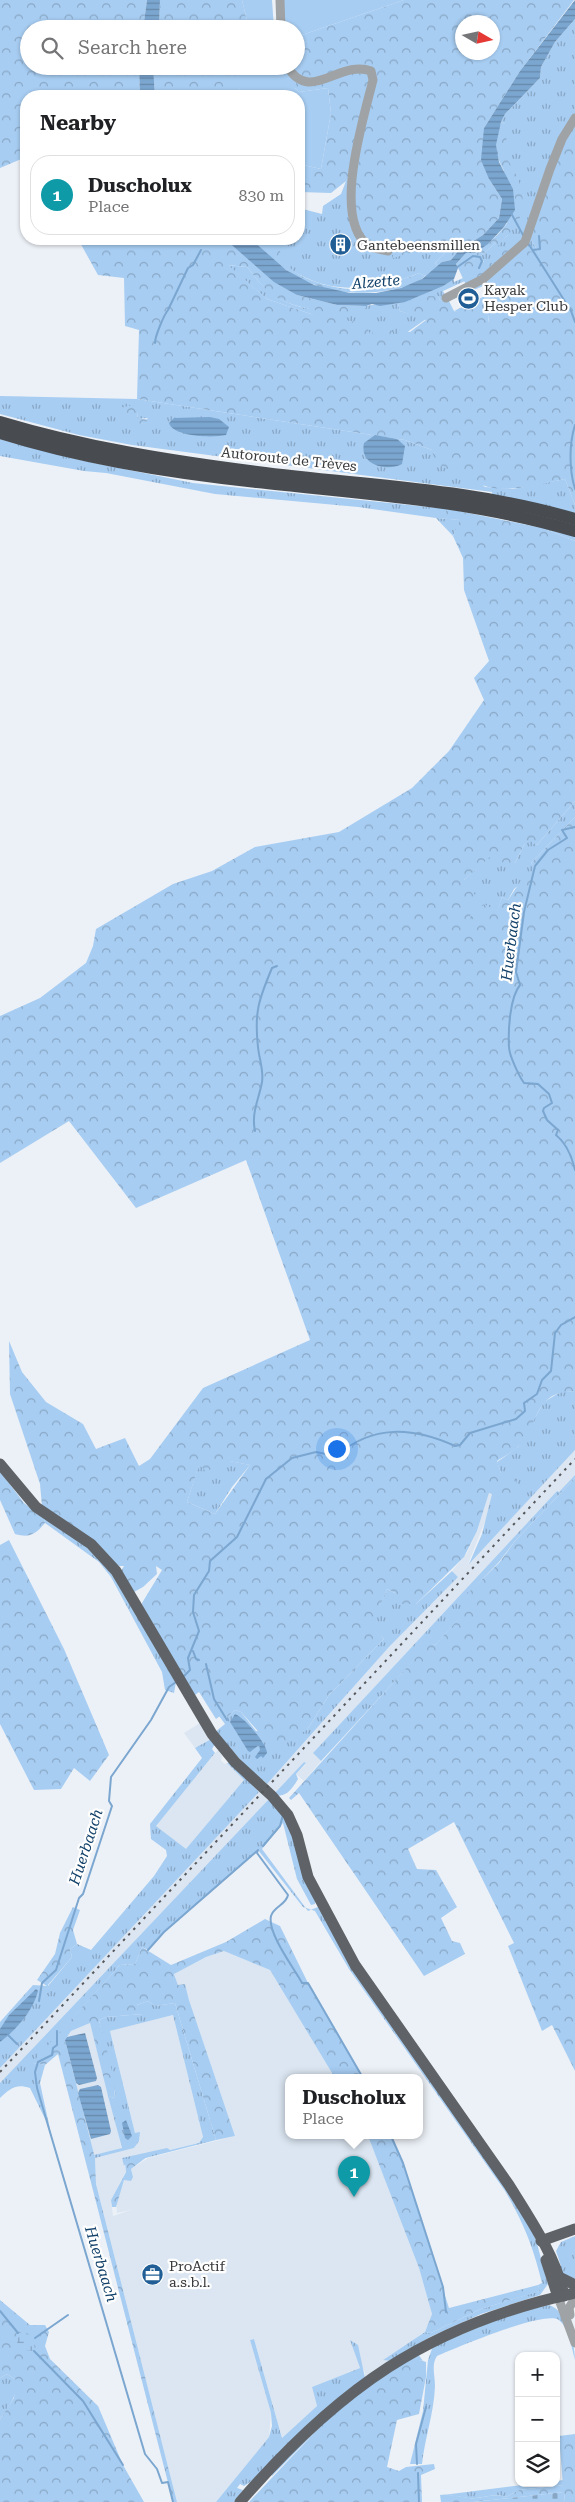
<!DOCTYPE html>
<meta charset="utf-8">
<style>
:root{--surface:#fff;--page:#f2f2f2;--text:#202124;--muted:#757577;--line:#e0e0e0;--accent:#d93025}
body{margin:0;font-family:"Roboto Serif",serif;background:var(--page);color:var(--text)}
.controls{position:absolute;right:15px;bottom:15px;display:grid;overflow:hidden;border-radius:10px;box-shadow:0 1px 4px #0004}
.controls button{width:45px;height:45px;display:grid;place-items:center;padding:0;border:0;border-bottom:1px solid var(--line);background:var(--surface);color:var(--text);font:25px sans-serif}
.compass{position:absolute;left:455px;top:15px;width:45px;height:45px;border-radius:50%;background:var(--surface);box-shadow:0 1px 4px #0004;rotate:99deg}
.you{position:absolute;left:336px;top:1448px;width:18px;height:18px;margin:-12px;border:4px solid #fff;border-radius:50%;background:#1a73e8;box-shadow:0 0 0 8px #1a73e833}
.badge{display:grid;place-items:center;width:32px;height:32px;border-radius:50%;background:var(--accent);color:#fff;font-size:16px;font-weight:700}
.pin{position:absolute;translate:-50% -41px;filter:drop-shadow(0 1px 2px #0008)}
.pin::after{content:'';position:absolute;top:26px;width:18px;height:15px;background:inherit;clip-path:polygon(0 0,100% 0,50% 100%)}
.popup{position:absolute;left:285px;top:2074px;width:138px;height:65px;box-sizing:border-box;display:grid;place-content:center;border-radius:10px;background:var(--surface);filter:drop-shadow(0 1px 4px #0005);font-size:16px;white-space:nowrap;color:var(--muted)}
.popup b{font-size:19px;color:var(--text)}
.popup::after{content:'';position:absolute;left:50%;top:100%;margin-left:-10px;border:10px solid transparent;border-top-color:var(--surface)}
.list{margin:0;padding:0;list-style:none}
h2{display:flex;justify-content:space-between;align-items:center;height:65px;margin:0;padding:0 20px;font-size:21px}
h2 small{font-size:16px;font-weight:400;color:var(--muted)}
.list li{display:grid;grid-template-columns:32px 1fr auto;gap:15px;align-items:center;box-sizing:border-box;height:80px;margin:0 10px 10px;padding:0 10px;border:1px solid var(--line);border-radius:20px}
.list b{display:block;font-size:19px;white-space:nowrap}
.list p{margin:0;font-size:16px;white-space:nowrap;color:var(--muted)}
.list em{font-size:16px;font-style:normal;color:var(--muted)}
.icon{flex:none;width:28px;height:28px;fill:none;stroke:currentColor;stroke-width:2;stroke-linecap:round;stroke-linejoin:round}
.map{position:relative;flex:none;width:575px;height:2502px;overflow:hidden}
.search{position:absolute;background:var(--surface);box-shadow:0 1px 4px #0004;left:20px;top:20px;width:285px;height:55px;display:flex;align-items:center;gap:12px;box-sizing:border-box;padding:0 18px;border-radius:28px;color:var(--muted);font-size:19px}
.panel{position:absolute;background:var(--surface);box-shadow:0 1px 4px #0004;left:20px;top:90px;width:285px;height:155px;border-radius:20px}
.map>svg:first-child{display:block}
.built{fill:#dbe6f2}
.grass{fill:url(#grass-tufts);fill-rule:evenodd}
.forest{fill:url(#forest-crowns);fill-rule:evenodd}
.wetland{fill:url(#wetland-marsh)}
.cemetery{fill:url(#cemetery-stones)}
.garden{fill:#a7cdf2}
.water{fill:url(#water-rules)}
.lines{fill:none;stroke-linecap:round;stroke-linejoin:round}
.stream{stroke:#7ba6d0;stroke-width:2}
.minor{stroke:#a0a3a5;stroke-width:9}
.major{stroke:#5f6367;stroke-width:11}
.highway{stroke:#484c51;stroke-width:12}
.rail{stroke:#56585b;stroke-width:2;stroke-dasharray:2.5 5;stroke-linecap:butt}
.labels{text-anchor:middle;dominant-baseline:central;stroke-width:4.5;stroke-linejoin:round;paint-order:stroke}
.poi-label{font-size:14px;fill:#37393b;stroke:#fefefe;text-anchor:start}
.street-label{font-size:14px;fill:#37393b;stroke:#fefefe}
.water-label{font-size:15px;font-style:italic;fill:#114069;stroke:#fefefe}
</style>
<div class="map">
<svg width="575" height="2502" viewBox="0 0 575 2502">
<defs>
<pattern id="grass-tufts" width="24" height="20" patternUnits="userSpaceOnUse" patternTransform="scale(1.25)"><rect width="24" height="20" fill="#a7cdf2"/><path d="M3 7l-1-3M5 7V3M7 7l1-3M15 17l-1-3M17 17v-4M19 17l1-3" fill="none" stroke="#89a7c5"/></pattern>
<pattern id="forest-crowns" width="20" height="18" patternUnits="userSpaceOnUse" patternTransform="scale(1.25)"><rect width="20" height="18" fill="#a7cdf2"/><path d="M2 6a3 3 0 1 1 6 0M12 15a3 3 0 1 1 6 0" fill="none" stroke="#89a7c5"/></pattern>
<pattern id="wetland-marsh" width="20" height="14" patternUnits="userSpaceOnUse" patternTransform="scale(1.25)"><rect width="20" height="14" fill="#a7cdf2"/><path d="M1 5h8M5 5V1M11 12h8M15 12V8" fill="none" stroke="#89a7c5"/></pattern>
<pattern id="cemetery-stones" width="16" height="16" patternUnits="userSpaceOnUse" patternTransform="scale(1.25)"><rect width="16" height="16" fill="#a7cdf2"/><path d="M2 7V4a2 2 0 0 1 4 0v3zM10 15v-3a2 2 0 0 1 4 0v3z" fill="#89a7c5"/></pattern>
<pattern id="water-rules" width="6" height="5" patternUnits="userSpaceOnUse" patternTransform="scale(1.25)"><rect width="6" height="5" fill="#7ba6d0"/><path d="M0 2.5h6" fill="none" stroke="#68a"/></pattern>
</defs>
<rect width="100%" height="100%" fill="#ecf1f7"/>
<!-- built -->
<g class="built">
<polygon points="575,1450 575,1475 559,1492 557,1491 313,1753 321,1761 304,1781 296,1774 306,1764 304,1762 0,2083 0,2068 275,1775 389,1647 458,1577 452,1571 467,1553 477,1531 489,1493 492,1494 488,1514 468,1564"/>
<polygon points="200,1723 210,1739 195,1748 184,1733"/>
<polygon points="218,1750 222,1756 221,1761 225,1764 227,1763 244,1780 186,1850 155,1826"/>
<polygon points="224,1951 270,1970 335,2078 289,2078 289,2136 368,2136 419,2268 432,2314 425,2332 383,2360 398,2361 364,2383 365,2373 350,2340 360,2368 312,2387 317,2406 282,2438 254,2339 250,2340 271,2413 269,2437 216,2502 177,2502 96,2184 95,2158 134,2148 140,2137 135,2133 110,2031 173,2015 203,2137 200,2143 170,2150 122,2158 126,2171 111,2200 113,2216 131,2210 117,2213 116,2202 124,2180 133,2177 131,2169 148,2158 235,2136 189,2000 185,1984 178,1985 174,1973 206,1957"/>
<polygon points="90,2023 122,2149 94,2155 65,2040 71,2031"/>
</g>
<!-- grass -->
<g class="grass">
<polygon points="575,19 575,118 532,241 539,253 484,280 494,285 496,290 491,292 487,306 489,324 454,311 487,295 483,286 449,301 440,300 438,296 419,296 454,279 454,282 463,278 465,281 443,291 446,297 467,289 484,262 480,257 495,243 498,245 508,235 503,154 505,124 501,122 505,114 540,78 541,67 555,42"/>
<path d="M351 178 380 247 393 251 452 241 453 244 435 263 438 267 425 276 419 273C377 291 330 296 290 269 279 262 270 248 261 239H299V208L322 214 323 206 341 194 346 181Z"/>
<polygon points="466,253 475,253 474,260 458,268 456,264"/>
<path d="M227 265 247 267C254 275 262 287 271 293 296 313 336 312 366 309V306C372 304 389 305 398 303L400 311 426 319 396 340 372 341 311 314 267 299Z"/>
<path d="M0 396 137 399 405 440 432 450 462 467 485 487 513 489 565 479 575 505V541L542 528 495 517 492 492 132 445 79 435 0 414ZM120 408 138 412 137 419 148 418 142 424Z"/>
<polygon points="0,439 80,460 193,483 449,509 437,518 461,520 453,536 436,518 358,507 215,494 106,473 84,471 0,456"/>
<polygon points="575,801 575,817 531,863 538,870 514,889 508,900 502,897 497,912 468,922 464,880 490,856 515,863 524,845 530,840 537,845"/>
<polygon points="562,1391 575,1392 575,1450 469,1564 482,1534 492,1494 501,1473 497,1462 518,1447 544,1402"/>
<polygon points="228,1455 230,1461 250,1465 232,1487 215,1514 187,1502 199,1464"/>
<polygon points="575,1475 575,1478 515,1541 499,1562 466,1596 475,1602 435,1645 429,1644 321,1761 313,1753 557,1491 559,1492"/>
<polygon points="44,1518 87,1546 115,1574 176,1682 174,1693 165,1690 162,1672 111,1577 99,1562 45,1523"/>
<polygon points="452,1571 458,1577 389,1647 267,1784 263,1780 260,1781 215,1732 225,1724 219,1716 224,1712 225,1719 235,1710 241,1712 256,1731 307,1730 329,1695 384,1639 370,1627 387,1589 416,1604"/>
<polygon points="211,1739 215,1744 212,1749 215,1753 156,1826 186,1849 244,1780 227,1763 232,1762 259,1792 0,2068 0,2022 33,1985 48,1986 72,1957 70,1949 77,1944 91,1950 154,1876 167,1856 166,1850 151,1839 150,1824 202,1758 195,1748"/>
<path d="M304 1762 306 1763 296 1774 298 1779C291 1791 286 1797 272 1796Z"/>
<path d="M269 1799 288 1819 316 1899 315 1904 311 1905 297 1879 283 1823 262 1849 308 1911 318 1907 322 1910 524 2214 536 2240 548 2284 540 2295 481 2314 430 2337 391 2361 383 2360 425 2332 431 2333 481 2309 539 2291 538 2285 542 2283C533 2246 524 2224 505 2191L349 1969 315 1911 303 1907 258 1850 164 1932 148 1950 142 1947 135 1964 120 1965 33 2063 45 2065 40 2083 50 2129 30 2088C15 2083 10 2089 0 2098V2083Z"/>
<polygon points="148,2001 155,2006 175,2003 216,2140 126,2163 124,2166 122,2158 167,2148 170,2150 199,2143 203,2137 173,2015 110,2031 135,2133 140,2132 139,2141 134,2148 95,2158 94,2155 122,2148 108,2096 114,2098 115,2093 99,2020 106,2017 143,2014 137,2005"/>
<polygon points="575,2236 575,2278 574,2280 567,2279 558,2267 561,2266 556,2251 561,2242"/>
<path d="M548 2305C567 2309 575 2343 575 2360 572 2349 569 2328 559 2320 545 2310 455 2348 437 2356 431 2365 435 2375 435 2386 434 2413 425 2437 422 2464H410L423 2411 428 2360 433 2346 508 2315Z"/>
<polygon points="254,2339 282,2438 317,2406 312,2387 360,2368 350,2340 358,2345 365,2378 255,2479 244,2486 240,2484 237,2488 243,2490 235,2502 216,2502 269,2437 272,2426 271,2413 250,2340"/>
<polygon points="418,2354 423,2361 420,2360 321,2426 272,2476 270,2473 349,2399"/>
<path d="M7 2374 16 2380C19 2395 8 2407 0 2419V2378Z"/>
<path d="M563 2480V2485L519 2490 506 2497C493 2492 481 2500 468 2498 460 2497 452 2495 443 2495L538 2483H556V2481Z"/>
</g>
<!-- forest -->
<g class="forest">
<polygon points="0,0 147,0 143,29 29,29 29,66 139,66 140,96 26,96 26,157 0,168"/>
<polygon points="160,0 242,0 249,29 159,29"/>
<path d="M404 0H574L520 71 484 128 489 179 502 199 499 218 483 235 459 250 451 260 442 262 438 267 435 263 453 244 452 241 393 258V251C354 241 353 213 350 178L331 193 299 192V164L321 169 331 113 328 88 299 92 295 88 287 66H296V37ZM462 22H492V52H462Z"/>
<polygon points="153,66 235,66 241,96 155,96"/>
<path d="M575 118V505L565 479C534 485 481 503 462 467H458L455 471C444 470 433 461 432 450L405 440 137 399 139 330 125 326 124 278 98 275 78 239H225L297 295 337 305 366 306V309C342 318 292 309 271 294 262 287 254 275 247 267L228 265 267 299 311 314 366 324 372 339 373 328H390L396 339 399 330 410 332 426 320 400 311 398 303 419 296H438L440 300 449 301 454 311 457 312 474 304 489 323 487 306 491 292 496 290 494 285 483 279 522 250 539 253 532 241 531 227Z"/>
<path d="M501 122 505 124 507 146 503 154C515 168 526 191 522 211 520 223 506 237 498 246L495 243 480 257 483 262 489 260 494 266 495 260 502 259 499 249 502 247 508 248 509 255 482 277 466 285 458 268 464 261 474 260 475 253C495 239 523 216 513 188 507 173 496 162 496 145 496 138 499 129 501 122Z"/>
<path d="M251 239H261L280 251C284 279 338 291 362 289 383 287 400 281 419 273L425 276C417 285 401 288 390 290 355 297 315 291 286 270 273 261 262 249 251 239Z"/>
<polygon points="133,405 147,407 148,411 138,413 137,418 149,420 142,424 125,420 119,414 120,408"/>
<path d="M449 509 542 528 575 541V801L537 845 530 841 524 845 515 863 496 862 490 857 464 880 475 895 469 921 484 904 497 911 502 897 508 900 524 876 537 870 531 863 575 817V1392C534 1389 539 1427 517 1448 511 1453 503 1457 497 1461L501 1473 506 1474 516 1479 519 1494 510 1501 489 1493 477 1531 464 1557 416 1604H400L395 1593 387 1589 371 1627 384 1639 329 1695 307 1730 284 1742 270 1745 241 1712 235 1710 225 1719 224 1713 216 1719 199 1692 195 1695 144 1613 142 1603 162 1570 156 1566 157 1574 143 1587 134 1592 121 1571 124 1566H119L42 1506 40 1484 10 1394 9 1341 22 1372 46 1402 83 1424 96 1449 125 1438 139 1466 150 1459 203 1388 310 1340 246 1160 136 1208 69 1121 0 1163V1016L40 998 86 963 93 946 96 929 173 884 212 871 255 847 339 832 412 788 449 751 484 700 474 678 489 661 464 590 463 558 453 536 460 520 436 518ZM228 1456 229 1461 250 1465 215 1514 187 1502 199 1465 207 1472Z"/>
<path d="M0 1471 24 1503 44 1518 45 1523C35 1535 29 1538 15 1534L0 1500Z"/>
<polygon points="575,1478 575,2071 552,2025 542,2031 508,1946 514,1943 454,1822 408,1849 417,1869 436,1870 457,1907 441,1918 452,1941 460,1943 465,1954 424,1976 299,1793 291,1800 289,1798 429,1643 435,1645 474,1602 465,1596 499,1563 515,1541"/>
<polygon points="9,1540 64,1649 109,1755 90,1781 74,1768 61,1789 34,1790 0,1724 0,1545"/>
<polygon points="73,1907 80,1910 73,1930 77,1944 70,1949 72,1957 48,1985 48,1993 41,1993 42,1989 47,1986 37,1980 55,1954 60,1933"/>
<path d="M265 1919 280 1926 308 1983 363 2078H335L270 1970 224 1951 206 1957 174 1974 178 1985 185 1984 189 2000 235 2136 216 2140 175 2003 155 2006 148 2001 137 2005 146 2010 147 2013 143 2014 106 2017 99 2020C103 2038 118 2082 114 2098L108 2096 90 2023 71 2031 65 2040 95 2158 96 2184 177 2502H173L58 2054 45 2065 32 2063 120 1965 135 1964 142 1947 171 1965 226 1942Z"/>
<polygon points="368,2136 391,2136 403,2163 449,2308 538,2285 540,2291 481,2309 431,2333 425,2332 432,2314 419,2268"/>
<polygon points="148,2156 131,2169 133,2177 131,2181 124,2180 116,2207 112,2207 111,2200 126,2172 125,2163"/>
<polygon points="0,2300 30,2325 45,2325 49,2332 45,2346 50,2359 98,2406 123,2465 144,2502 0,2502 0,2419 14,2398 16,2380 7,2374 0,2378"/>
<polygon points="420,2360 426,2362 426,2377 419,2414 397,2420 387,2467 399,2471 406,2467 434,2464 435,2469 421,2475 422,2502 249,2502 321,2426 352,2400 412,2361"/>
<path d="M575 2434V2502H565L564 2492 473 2502H441L440 2495C451 2494 459 2497 469 2498 481 2500 493 2492 506 2497L519 2490 563 2485 559 2436Z"/>
</g>
<!-- wetland -->
<polygon class="wetland" points="25,2332 35,2338 34,2351 21,2350 17,2345 18,2333"/>
<!-- cemetery -->
<polygon class="cemetery" points="564,2492 565,2502 473,2502"/>
<!-- garden -->
<g class="garden">
<polygon points="242,0 272,0 274,29 249,29"/>
<polygon points="280,0 404,0 296,37 296,29 281,29"/>
<polygon points="287,66 297,80 295,88 299,92 328,88 331,113 321,169 299,164 299,96 241,96 234,67"/>
</g>
<!-- water -->
<g class="water">
<polygon points="147,0 160,0 159,29 143,29"/>
<polygon points="575,0 575,19 555,42 541,67 540,78 505,114 501,122 496,145 499,162 513,189 515,210 504,227 488,244 475,253 466,253 456,264 458,268 454,279 443,286 405,302 380,306 372,304 366,306 337,305 297,295 274,282 225,239 251,239 286,270 314,285 350,293 376,293 401,288 422,279 442,262 451,260 459,250 483,235 499,218 502,199 489,179 481,160 484,128 520,71"/>
<polygon points="139,66 153,66 155,96 140,96"/>
<path d="M210 417 219 419 229 427 226 435C213 438 173 437 169 423L174 418Z"/>
<path d="M375 435 397 439 405 446 402 464C386 472 359 465 364 443Z"/>
<path d="M235 1714C244 1717 267 1744 267 1753L263 1758 261 1756 257 1759 255 1757 260 1750 259 1745 250 1752 248 1751 230 1722Z"/>
<path d="M36 1989 38 1991C33 2011 16 2030 0 2042V2029L9 2015Z"/>
<polygon points="85,2033 97,2078 96,2081 79,2085 76,2083 65,2040 67,2037"/>
<polygon points="98,2085 101,2087 111,2131 110,2134 91,2139 78,2093 80,2089"/>
<polygon points="126,2120 132,2136 128,2140 125,2138 122,2123"/>
</g>
<g class="lines">
<!-- stream -->
<g class="stream">
<polyline points="511,213 523,235"/>
<polyline points="528,243 571,311 575,322"/>
<polyline points="533,250 540,249 539,236"/>
<polyline points="456,268 473,256 480,257 482,261 479,268"/>
<path d="M155 343C155 336 164 315 168 310L188 268 193 265 201 250"/>
<path d="M575 425C569 444 569 469 575 489"/>
<path d="M575 827 562 830 567 838 548 850 535 866 524 912 516 972 520 985C510 997 508 1030 509 1047 509 1055 519 1076 524 1083L538 1084 549 1094 552 1103 544 1108 543 1111 547 1120 558 1130 556 1135C567 1144 572 1157 575 1170"/>
<path d="M255 1131C251 1113 259 1099 262 1082 264 1071 259 1058 258 1047 254 1012 259 999 272 968L277 966"/>
<polyline points="193,1651 196,1659 199,1660"/>
<polyline points="206,1664 214,1699 227,1720"/>
<path d="M184 1676 190 1670 188 1658 199 1631 193 1612 194 1595 209 1571 210 1561 237 1537 266 1479 292 1458 316 1452 336 1456C373 1424 413 1427 455 1446L460 1445 470 1433 516 1419 525 1411 524 1403 537 1394 542 1380 551 1371 555 1333 561 1325 575 1317"/>
<polyline points="263,1846 280,1826 283,1815"/>
<path d="M258 1850 257 1853 288 1895C286 1905 274 1906 271 1916 267 1933 294 1968 302 1983H308L363 2078"/>
<polyline points="148,1950 164,1932 257,1851"/>
<polyline points="39,2001 42,1983 56,1970 79,1898 83,1894 112,1806 109,1801 111,1777 151,1720 169,1687 176,1682"/>
<polyline points="57,2031 57,2045 53,2048 52,2055 38,2062 35,2072 37,2088 145,2454 157,2469 162,2483 168,2482 173,2502"/>
<polyline points="8,2035 17,2044"/>
<polyline points="391,2136 403,2163 443,2287 446,2312"/>
<polyline points="0,2311 18,2333"/>
<polyline points="35,2338 68,2315"/>
<polyline points="34,2351 83,2401 123,2465"/>
<polyline points="417,2464 416,2444 426,2407"/>
<polyline points="418,2473 419,2502"/>
</g>
<!-- minor -->
<g class="minor">
<polyline points="280,0 281,29"/>
<path d="M287 66C310 105 339 59 371 71L373 80C364 117 331 220 369 246 374 249 382 250 388 251"/>
<polyline points="446,298 483,279 525,242 550,169 562,139 575,118"/>
<polyline points="558,2297 575,2343"/>
<polyline points="570,2315 569,2308 575,2298"/>
</g>
<!-- major -->
<g class="major">
<path d="M0 1464 36 1507 91 1544 116 1571 212 1734 235 1762 272 1796 288 1815 297 1835 308 1877 355 1965 509 2185C529 2217 557 2258 564 2296"/>
<polyline points="541,2241 575,2229"/>
<polyline points="546,2260 558,2297"/>
<polyline points="561,2278 575,2285"/>
<path d="M240 2502C338 2389 427 2325 575 2293"/>
</g>
<!-- highway -->
<g class="highway">
<path d="M0 422C83 447 170 461 257 472 365 486 469 488 575 519"/>
<path d="M0 433C83 459 171 473 257 482 364 494 471 500 575 531"/>
</g>
<!-- rail -->
<polyline class="rail" points="0,2072 575,1459"/>
</g>
<!-- icons -->
<defs>
<symbol id="building-disc" viewBox="-11 -11 22 22"><circle r="9.5" fill="#215e95" stroke="#fefefe"/><path d="M-4-6H4V6H1V3H-1V6H-4ZM-2.5-4.3h1.7v1.8h-1.7ZM.8-4.3h1.7v1.8H.8ZM-2.5-1h1.7V.8h-1.7ZM.8-1h1.7V.8H.8Z" fill="#fff"/></symbol>
<symbol id="stadium-disc" viewBox="-11 -11 22 22"><circle r="9.5" fill="#215e95" stroke="#fefefe"/><path d="M0-5a6.5 5 0 1 0 0 10a6.5 5 0 1 0 0-10ZM-3.5-1.8h7v3.6h-7Z" fill="#fff"/></symbol>
<symbol id="office-disc" viewBox="-11 -11 22 22"><circle r="9.5" fill="#215e95" stroke="#fefefe"/><path d="M-6-3h4V-5.5h4V-3h4V5H-6ZM-1-4.5V-3h2v-1.5ZM-6 0V1H6V0Z" fill="#fff"/></symbol>
</defs>
<g fill-rule="evenodd">
<use href="#building-disc" x="328" y="232" width="25" height="25"/>
<use href="#stadium-disc" x="456" y="286" width="25" height="25"/>
<use href="#office-disc" x="140" y="2262" width="25" height="25"/>
</g>
<g class="labels">
<!-- poi labels -->
<g class="poi-label">
<text x="357" y="245">Gantebeensmillen</text>
<text x="484" y="290">Kayak<tspan x="484" dy="16">Hesper Club</tspan></text>
<text x="169" y="2266">ProActif<tspan x="169" dy="16">a.s.b.l.</tspan></text>
</g>
<!-- street labels -->
<g class="street-label">
<text transform="translate(289 459) rotate(6)">Autoroute de Trèves</text>
</g>
<!-- water labels -->
<g class="water-label">
<text transform="translate(376 282) rotate(-5)">Alzette</text>
<text transform="translate(511 942) rotate(-83)">Huerbaach</text>
<text transform="translate(86 1847) rotate(-72)">Huerbaach</text>
<text transform="translate(101 2264) rotate(73)">Huerbaach</text>
</g>
</g>
</svg>
<div class="controls">
<button>+</button>
<button>−</button>
<button><svg class="icon" aria-label="layers" viewBox="0 0 24 24"><path d="M12 4l9 5-9 5-9-5zM3 14l9 5 9-5"/></svg></button>
</div>
<svg class="compass" viewBox="-18 -18 36 36"><path d="M0-13l5 13h-10z" fill="#e53935"/><path d="M0 13l5-13h-10z" fill="#757577"/></svg>
<div class="you"></div>
<div class="pin badge" style="left:354px;top:2197px;background:#0f9aa8">1</div>
<div class="popup"><b>Duscholux</b>Place</div>
<div class="search"><svg class="icon" aria-label="search" viewBox="0 0 24 24"><circle cx="10" cy="10" r="6"/><path d="M15 15l6 6"/></svg>Search here</div>
<section class="panel">
<h2>Nearby<small></small></h2>
<ul class="list">
<li><span class="badge" style="background:#0f9aa8">1</span><div><b>Duscholux</b><p>Place</p></div><em>830 m</em></li>
</ul>
</section>
</div>
